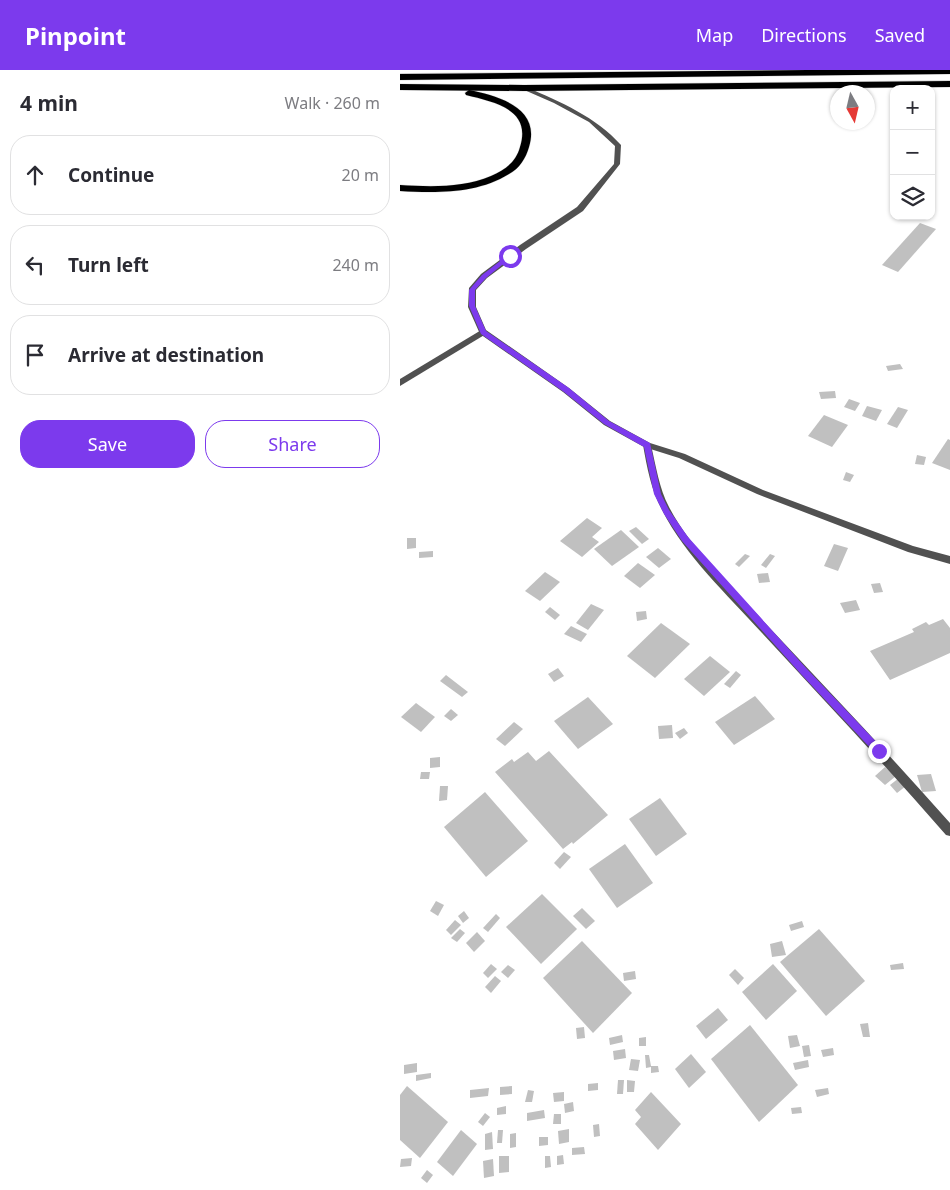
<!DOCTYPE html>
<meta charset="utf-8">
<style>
:root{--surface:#fff;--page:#f2f2f3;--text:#2b2b33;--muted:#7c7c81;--line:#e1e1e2;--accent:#7c3aed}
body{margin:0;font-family:"Noto Sans",sans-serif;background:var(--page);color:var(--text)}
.controls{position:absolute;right:15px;top:15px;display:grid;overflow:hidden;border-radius:10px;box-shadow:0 1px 4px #0004}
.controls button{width:45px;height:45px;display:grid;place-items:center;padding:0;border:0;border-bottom:1px solid var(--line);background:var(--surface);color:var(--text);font:25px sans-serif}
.compass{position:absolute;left:430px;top:15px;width:45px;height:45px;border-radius:50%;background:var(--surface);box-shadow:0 1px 4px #0004;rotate:172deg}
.stop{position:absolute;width:15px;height:15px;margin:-11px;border:4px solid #7c3aed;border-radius:50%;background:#fff}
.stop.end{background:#7c3aed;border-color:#fff;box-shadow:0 1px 5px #0008}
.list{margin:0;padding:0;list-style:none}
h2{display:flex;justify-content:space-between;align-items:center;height:65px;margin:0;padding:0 20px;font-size:21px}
h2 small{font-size:16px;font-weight:400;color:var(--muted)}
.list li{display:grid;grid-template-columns:32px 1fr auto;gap:15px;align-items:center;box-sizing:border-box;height:80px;margin:0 10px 10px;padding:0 10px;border:1px solid var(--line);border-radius:20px}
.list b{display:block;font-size:19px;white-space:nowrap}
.list em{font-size:16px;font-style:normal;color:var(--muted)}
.actions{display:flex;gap:10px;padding:15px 20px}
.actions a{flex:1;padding:11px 0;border:1px solid var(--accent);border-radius:20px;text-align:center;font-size:18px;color:var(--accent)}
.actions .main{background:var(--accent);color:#fff}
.icon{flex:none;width:28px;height:28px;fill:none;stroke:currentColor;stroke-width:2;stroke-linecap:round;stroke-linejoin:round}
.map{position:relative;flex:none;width:550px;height:1120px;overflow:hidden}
header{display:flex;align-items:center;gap:30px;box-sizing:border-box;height:70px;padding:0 25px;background:var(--accent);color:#fff}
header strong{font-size:24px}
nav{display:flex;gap:28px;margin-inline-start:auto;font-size:18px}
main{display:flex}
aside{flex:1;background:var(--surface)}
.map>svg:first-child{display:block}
.building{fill:#c0c0c0}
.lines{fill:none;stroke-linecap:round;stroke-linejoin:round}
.trunk-casing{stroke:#dbdbdb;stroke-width:1}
.minor{fill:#515151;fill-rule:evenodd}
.tertiary{fill:#515151;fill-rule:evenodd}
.trunk{fill:#000;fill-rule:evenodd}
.route{fill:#7c3aed}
</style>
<header>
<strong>Pinpoint</strong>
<nav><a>Map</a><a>Directions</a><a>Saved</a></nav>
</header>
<main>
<aside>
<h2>4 min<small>Walk · 260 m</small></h2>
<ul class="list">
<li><svg class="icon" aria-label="ahead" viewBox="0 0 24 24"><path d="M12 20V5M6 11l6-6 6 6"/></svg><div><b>Continue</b></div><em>20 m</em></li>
<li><svg class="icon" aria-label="left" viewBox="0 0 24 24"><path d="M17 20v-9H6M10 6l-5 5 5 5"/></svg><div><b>Turn left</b></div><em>240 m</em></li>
<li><svg class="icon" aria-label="arrive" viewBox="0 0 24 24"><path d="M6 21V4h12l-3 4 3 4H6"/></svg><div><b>Arrive at destination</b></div></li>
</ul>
<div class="actions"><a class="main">Save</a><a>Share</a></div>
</aside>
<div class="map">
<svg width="550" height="1120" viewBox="0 0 550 1120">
<rect width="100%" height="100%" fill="#fff"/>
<!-- building -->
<g class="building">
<polygon points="520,153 536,159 498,202 482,195"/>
<polygon points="500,294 503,299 488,301 486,296"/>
<polygon points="435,321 436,328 421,329 419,322"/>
<polygon points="449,329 460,333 455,341 444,337"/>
<polygon points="467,336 482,340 476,351 462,346"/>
<polygon points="498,337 508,340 497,358 487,354"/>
<polygon points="424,345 448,355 432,377 408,366"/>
<polygon points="548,369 550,370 550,400 532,393"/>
<polygon points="517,385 526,387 524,395 515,394"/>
<polygon points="446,402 454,405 450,412 443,410"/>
<polygon points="187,448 202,458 192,467 199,472 182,487 160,471"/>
<polygon points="236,457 249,469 242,474 229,461"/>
<polygon points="221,460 239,477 212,496 194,479"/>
<polygon points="7,468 16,468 16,478 7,479"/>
<polygon points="434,474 448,478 438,501 424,496"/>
<polygon points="258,478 271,489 259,498 246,487"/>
<polygon points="33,481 33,487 19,488 19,482"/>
<polygon points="345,484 350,486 339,497 335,494"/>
<polygon points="370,484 375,486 366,498 361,495"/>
<polygon points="238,493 255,505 240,518 224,506"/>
<polygon points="145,502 160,512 140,531 125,521"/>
<polygon points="368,503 370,512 359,513 357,504"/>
<polygon points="480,513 483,522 474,523 471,514"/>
<polygon points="456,530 460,540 445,543 440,533"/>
<polygon points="191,534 204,540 188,560 176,553"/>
<polygon points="150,537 160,545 155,550 145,542"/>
<polygon points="246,541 247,549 237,551 236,542"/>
<polygon points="543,549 550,558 550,583 490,610 470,581 514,562 512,559 526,552 529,555"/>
<polygon points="261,553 290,574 255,608 227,586"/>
<polygon points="171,556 187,564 181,572 164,564"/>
<polygon points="310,586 330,602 304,626 284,609"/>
<polygon points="158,598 164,606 154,612 148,604"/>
<polygon points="336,601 341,605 330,618 324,614"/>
<polygon points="46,605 68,622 62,627 40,611"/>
<polygon points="355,626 375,649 334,675 315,652"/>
<polygon points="188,627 213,654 178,679 154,651"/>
<polygon points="16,633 35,647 21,662 1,647"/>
<polygon points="51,639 58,645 51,651 44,646"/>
<polygon points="114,652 123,659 105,676 96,669"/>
<polygon points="272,655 273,668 259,669 258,656"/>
<polygon points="284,658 288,663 280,669 275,663"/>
<polygon points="149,681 208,745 173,774 172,772 163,779 95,702 112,689 114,692 128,682 136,691"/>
<polygon points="40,687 40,697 30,698 30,688"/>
<polygon points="485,697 496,706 485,715 475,706"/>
<polygon points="21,702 30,702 29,709 20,709"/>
<polygon points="531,704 536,721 522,722 517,705"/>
<polygon points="499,708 506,716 497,723 490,715"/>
<polygon points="40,716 48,716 47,730 39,731"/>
<polygon points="85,722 128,771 86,807 44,757"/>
<polygon points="260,728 287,764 256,786 229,749"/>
<polygon points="225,774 253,813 217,838 189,799"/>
<polygon points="164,782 171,787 160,799 154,793"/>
<polygon points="142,824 177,859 141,894 106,857"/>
<polygon points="36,831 44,835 38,846 30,841"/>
<polygon points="182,838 195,851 186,859 173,846"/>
<polygon points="64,841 69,848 63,853 58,846"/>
<polygon points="96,844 100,848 88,862 83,858"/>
<polygon points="55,850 61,855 51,865 46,860"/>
<polygon points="402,851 404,857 391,861 389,855"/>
<polygon points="60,859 65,863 57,872 51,868"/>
<polygon points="419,859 465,911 426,946 380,892"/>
<polygon points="77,862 85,871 74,882 66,873"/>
<polygon points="182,871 232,923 193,963 143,908"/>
<polygon points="382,871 386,885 372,887 370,874"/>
<polygon points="503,893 504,899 491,900 490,895"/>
<polygon points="91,894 97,899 88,908 83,903"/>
<polygon points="373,894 397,921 366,950 342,922"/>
<polygon points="108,895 115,900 108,908 101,902"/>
<polygon points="335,899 344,908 338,915 329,905"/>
<polygon points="235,901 236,909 224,911 223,903"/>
<polygon points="95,906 101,911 91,923 85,917"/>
<polygon points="318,938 328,950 306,969 296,956"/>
<polygon points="468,953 470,967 463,967 460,954"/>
<polygon points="350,955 398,1015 359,1052 311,989"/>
<polygon points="184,957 185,968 177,969 176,958"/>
<polygon points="222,965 223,972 210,975 209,968"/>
<polygon points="397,965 400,976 390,978 388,966"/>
<polygon points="246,967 246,976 239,976 239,968"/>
<polygon points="409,975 411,986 404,987 402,976"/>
<polygon points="433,978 434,985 423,987 421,980"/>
<polygon points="225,979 226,988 214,990 213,981"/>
<polygon points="291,984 306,1002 289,1018 275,999"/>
<polygon points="245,985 249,985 251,996 258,996 259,1002 251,1003 251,997 246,998"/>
<polygon points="231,989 240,990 238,1001 229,1000"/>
<polygon points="408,990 409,997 395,1000 393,993"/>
<polygon points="17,993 17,1002 4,1004 4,995"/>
<polygon points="31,1003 31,1008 16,1011 16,1005"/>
<polygon points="218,1010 224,1010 223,1024 217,1024"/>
<polygon points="227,1010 235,1011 234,1022 227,1022"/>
<polygon points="198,1013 198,1020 188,1021 188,1014"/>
<polygon points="7,1016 48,1052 20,1088 0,1070 0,1025"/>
<polygon points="112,1016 112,1024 100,1025 100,1017"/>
<polygon points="89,1018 88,1026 70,1028 70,1020"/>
<polygon points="428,1018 429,1024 417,1027 415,1020"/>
<polygon points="128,1020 134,1021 132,1032 125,1032"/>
<polygon points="164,1022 164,1031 154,1032 153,1023"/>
<polygon points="251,1022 281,1054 258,1080 235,1054 241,1047 235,1040"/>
<polygon points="173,1032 174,1041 165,1043 164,1034"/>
<polygon points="106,1036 106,1044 97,1045 97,1038"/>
<polygon points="401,1037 402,1043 392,1044 391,1038"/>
<polygon points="144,1040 145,1048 127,1051 127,1043"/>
<polygon points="85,1043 90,1047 83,1056 78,1052"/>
<polygon points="154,1044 161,1044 161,1054 153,1054"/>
<polygon points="199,1054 200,1066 194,1067 193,1055"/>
<polygon points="169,1059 169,1072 159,1074 158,1061"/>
<polygon points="61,1060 77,1074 53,1106 37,1092"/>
<polygon points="98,1060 103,1060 102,1073 97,1073"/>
<polygon points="92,1062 93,1079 85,1080 85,1064"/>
<polygon points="116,1063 116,1077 110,1078 110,1064"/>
<polygon points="139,1067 148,1067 148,1075 139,1076"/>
<polygon points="184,1077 185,1084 172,1085 172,1078"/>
<polygon points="163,1085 164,1094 157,1095 157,1086"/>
<polygon points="99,1086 109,1086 109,1102 99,1103"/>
<polygon points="145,1086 150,1086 151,1097 145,1098"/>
<polygon points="12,1088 11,1096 0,1097 1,1089"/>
<polygon points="93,1089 94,1106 84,1108 83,1091"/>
<polygon points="27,1100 33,1105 27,1113 21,1108"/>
</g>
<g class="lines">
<defs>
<g id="trunk">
<polygon points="407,0 550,0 550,4 0,10 0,4"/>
<polygon points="550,11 550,17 124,21 0,20 0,14 124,15"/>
<path d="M69 20C99 26 141 38 129 77 126 88 119 99 109 104 77 124 36 123 0 121V115C30 117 63 118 91 106 105 100 116 92 120 77 132 39 94 32 66 25L65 23Z"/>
</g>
</defs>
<!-- trunk casing -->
<use href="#trunk" class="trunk-casing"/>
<!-- minor -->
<g class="minor">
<polygon points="83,259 87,262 86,264 0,316 0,309"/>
<path d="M247 372 251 375C256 396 259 418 269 437 292 481 332 516 365 553 427 619 490 685 550 753V766L546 765C486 696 424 630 362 563 327 524 286 487 262 440 251 420 247 397 243 375Z"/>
</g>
<!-- tertiary -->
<path class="tertiary" d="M122 17H126C161 32 196 47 221 75L220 94 183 141 126 179 87 208 76 220V237L86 260 169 318 210 351 250 373 285 384 363 420 513 476 550 486V494L508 482 357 424 279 388 244 377 204 355 163 322 80 264 68 237 69 218 81 204 120 175 177 137 214 94 215 76 189 52 154 33 122 19Z"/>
<!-- trunk -->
<use href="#trunk" class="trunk"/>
</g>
<!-- route -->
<polygon class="route" points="108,185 113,186 86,208 75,220 75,236 86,261 169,318 209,351 250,373 261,424 269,440 288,467 406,598 482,678 482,684 476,684 400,603 282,471 264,444 254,424 244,377 204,354 164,322 81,264 69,236 69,220 82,205"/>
</svg>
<div class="controls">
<button>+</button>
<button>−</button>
<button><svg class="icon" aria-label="layers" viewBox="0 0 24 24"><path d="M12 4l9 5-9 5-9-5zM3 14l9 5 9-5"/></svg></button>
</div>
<svg class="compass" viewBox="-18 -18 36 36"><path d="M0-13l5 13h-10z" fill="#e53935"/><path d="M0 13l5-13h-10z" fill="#7c7c81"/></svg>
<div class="stop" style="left:110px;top:186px"></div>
<div class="stop end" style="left:479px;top:681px"></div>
</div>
</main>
